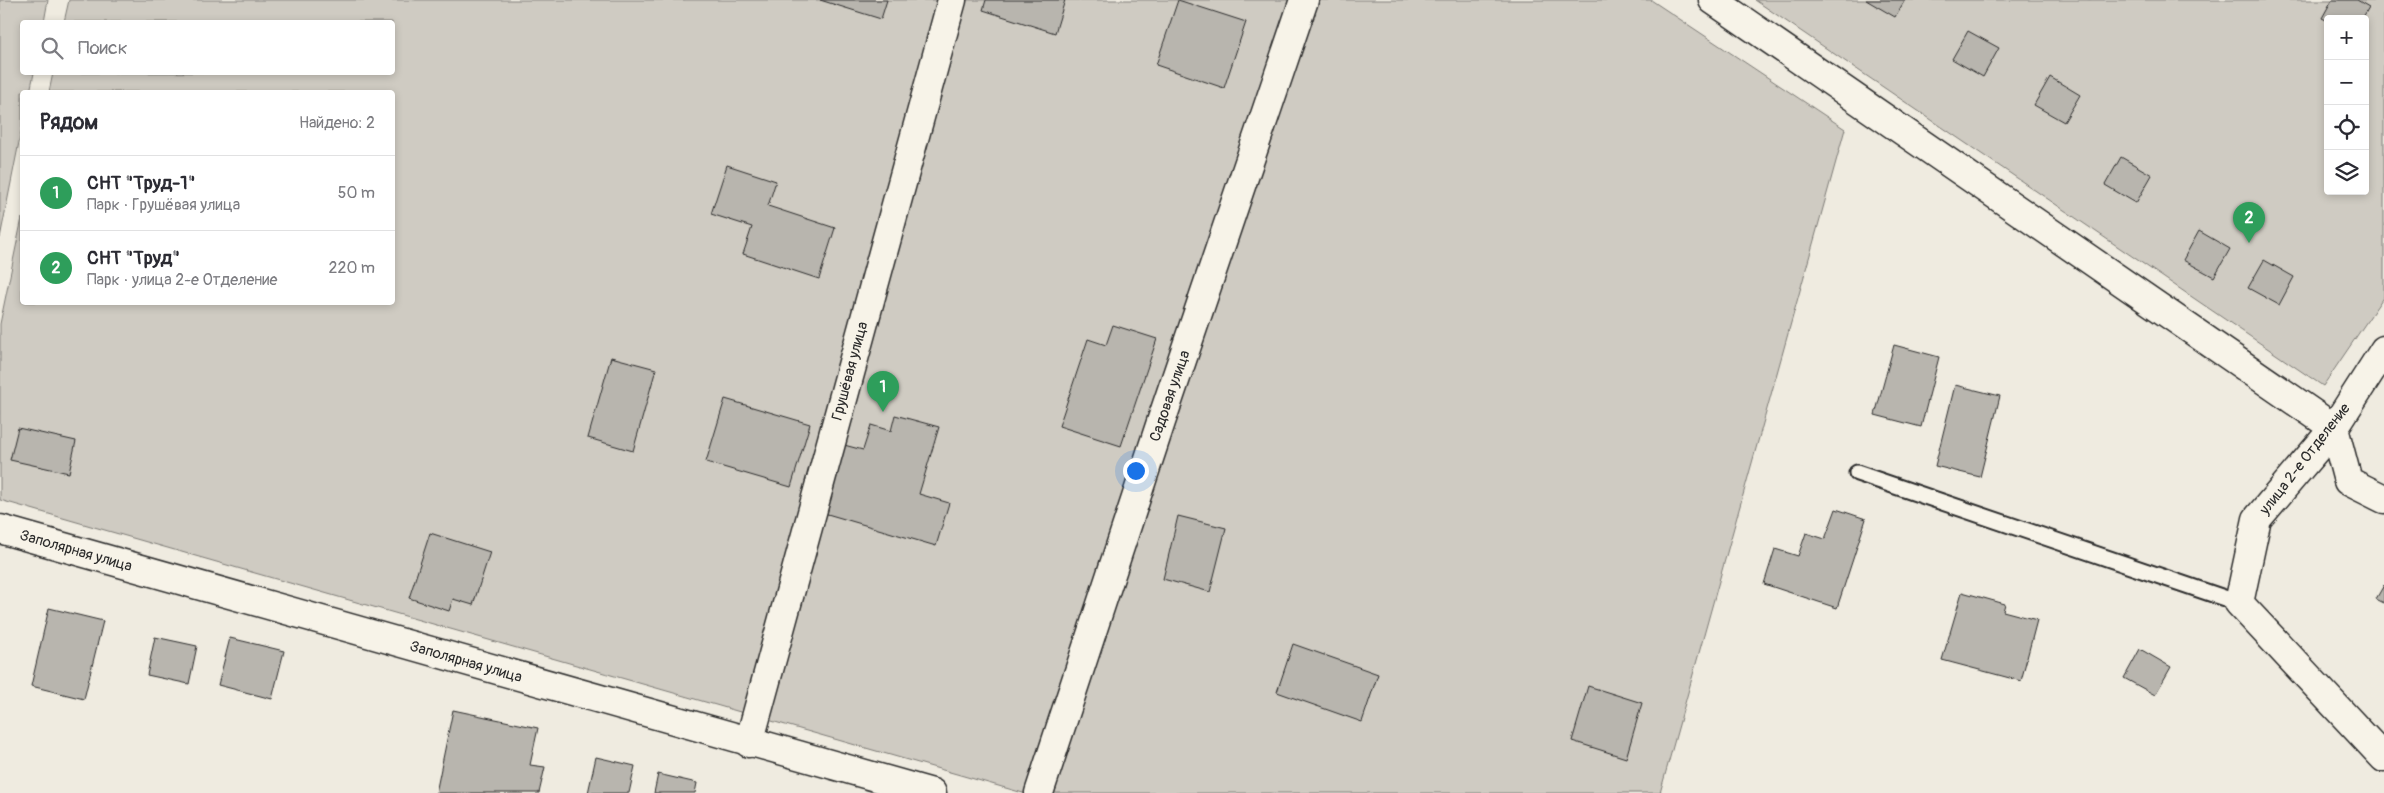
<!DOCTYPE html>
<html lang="ru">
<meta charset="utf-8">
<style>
:root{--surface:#fff;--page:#f2f2f3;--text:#2b2b33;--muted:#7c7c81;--line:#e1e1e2;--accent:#0f766e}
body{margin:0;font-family:Pangolin,sans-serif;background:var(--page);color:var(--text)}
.controls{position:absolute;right:15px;top:15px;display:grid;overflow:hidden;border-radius:5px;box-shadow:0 2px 8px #0003}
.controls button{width:45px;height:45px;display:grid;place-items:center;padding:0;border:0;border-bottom:1px solid var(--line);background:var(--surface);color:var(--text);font:25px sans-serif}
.you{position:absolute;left:1135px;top:470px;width:18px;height:18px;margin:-12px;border:4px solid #fff;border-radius:50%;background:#1a73e8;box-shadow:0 0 0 8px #1a73e833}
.badge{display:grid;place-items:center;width:32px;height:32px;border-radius:50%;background:var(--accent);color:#fff;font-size:16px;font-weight:700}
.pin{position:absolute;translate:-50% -41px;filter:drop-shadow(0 1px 2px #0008)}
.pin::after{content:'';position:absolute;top:26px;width:18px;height:15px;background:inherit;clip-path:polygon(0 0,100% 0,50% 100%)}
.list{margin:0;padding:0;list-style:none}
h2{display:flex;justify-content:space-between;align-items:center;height:65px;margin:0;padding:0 20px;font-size:21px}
h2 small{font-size:16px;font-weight:400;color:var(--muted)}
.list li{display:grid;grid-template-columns:32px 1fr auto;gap:15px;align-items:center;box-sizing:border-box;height:75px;padding:0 20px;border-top:1px solid var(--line)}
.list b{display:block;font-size:19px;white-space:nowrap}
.list p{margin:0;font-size:16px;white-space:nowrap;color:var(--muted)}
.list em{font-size:16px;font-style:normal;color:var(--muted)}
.icon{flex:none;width:28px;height:28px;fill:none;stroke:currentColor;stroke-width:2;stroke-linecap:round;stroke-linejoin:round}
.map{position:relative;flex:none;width:2384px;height:793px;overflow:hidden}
.search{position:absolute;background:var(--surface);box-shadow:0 2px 8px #0003;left:20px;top:20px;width:375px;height:55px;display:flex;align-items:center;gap:12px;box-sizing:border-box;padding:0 18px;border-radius:5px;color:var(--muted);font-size:19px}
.panel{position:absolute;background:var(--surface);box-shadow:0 2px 8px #0003;left:20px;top:90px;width:375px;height:215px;border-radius:5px}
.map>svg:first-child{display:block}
.green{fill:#cfcbc2;stroke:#7d7b76;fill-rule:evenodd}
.building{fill:#b8b5ae;stroke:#2b2b2b}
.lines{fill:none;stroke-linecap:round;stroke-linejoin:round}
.service-casing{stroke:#2b2b2b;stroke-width:19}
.minor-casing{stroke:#2b2b2b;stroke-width:31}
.service{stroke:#f7f3e8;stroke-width:15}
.minor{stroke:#f7f3e8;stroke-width:28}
.labels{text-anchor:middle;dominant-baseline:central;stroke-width:5;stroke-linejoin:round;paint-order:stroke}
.street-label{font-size:15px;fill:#2b2b2b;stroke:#f7f3e8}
</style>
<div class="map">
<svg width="2384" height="793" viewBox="0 0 2384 793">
<rect width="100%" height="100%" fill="#efebe0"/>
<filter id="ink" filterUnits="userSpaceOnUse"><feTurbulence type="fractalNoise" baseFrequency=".02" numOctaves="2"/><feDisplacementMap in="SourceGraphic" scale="10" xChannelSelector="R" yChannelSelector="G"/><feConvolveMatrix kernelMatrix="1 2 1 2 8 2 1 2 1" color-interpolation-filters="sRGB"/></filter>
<g filter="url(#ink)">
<!-- green -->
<g class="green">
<polygon points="0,0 48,0 44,22 22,22 22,72 34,73 30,92 22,92 22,127 0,238"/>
<polygon points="69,0 1651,0 1845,129 1660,793 1023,793 0,500 0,324 22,218 22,302 392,302 392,92 49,92 53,73 392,72 392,22 64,22"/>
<path d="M1755 0H2384V296L2323 386ZM2328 19H2365V191H2328Z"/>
</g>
<!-- building -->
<g class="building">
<polygon points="820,0 887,0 881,19"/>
<polygon points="986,0 1065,0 1055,33 983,10"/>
<polygon points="1178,0 1246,22 1224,88 1156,65"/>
<polygon points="1866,0 1905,0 1895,17"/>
<polygon points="2332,0 2357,0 2369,7 2362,19 2328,19 2328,21 2322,18"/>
<polygon points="1968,31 1999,48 1983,77 1952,59"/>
<polygon points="2050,77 2080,95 2064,122 2034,105"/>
<polygon points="2121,157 2152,175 2136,203 2105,185"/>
<polygon points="727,165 776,181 768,206 835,228 819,279 743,254 752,227 711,214"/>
<polygon points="2199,231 2230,249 2214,277 2183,260"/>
<polygon points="2264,260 2294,277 2279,305 2248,288"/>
<polygon points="1113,325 1157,339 1121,446 1059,426 1088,339 1106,345"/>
<polygon points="1894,345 1939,357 1921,427 1875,415"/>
<polygon points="611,357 656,369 633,451 588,438"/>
<polygon points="1955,385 2000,396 1980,477 1935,466"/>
<polygon points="725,399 810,424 791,487 706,462"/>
<polygon points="895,415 939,427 919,494 949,503 936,546 824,513 844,445 863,450 871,425 891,431"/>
<polygon points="18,428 76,441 69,473 10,460"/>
<polygon points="1836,509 1866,519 1837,608 1764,584 1775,549 1798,556 1806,533 1825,539"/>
<polygon points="1178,516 1226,528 1210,592 1163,579"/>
<polygon points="430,533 490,552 473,605 453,599 449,611 409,598"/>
<polygon points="2384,585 2384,603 2376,599"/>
<polygon points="1962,592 2005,604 2003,611 2037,620 2021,681 1942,660"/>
<polygon points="49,608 103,621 84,699 31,686"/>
<polygon points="155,637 197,646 189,684 147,675"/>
<polygon points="230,638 284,651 272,699 218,685"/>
<polygon points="1293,644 1378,674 1362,722 1277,692"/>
<polygon points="2140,649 2171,667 2155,695 2124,678"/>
<polygon points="1588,686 1642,703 1626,758 1572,741"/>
<polygon points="453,710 538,728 530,765 545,767 539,793 436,793"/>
<polygon points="596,757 635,766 629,793 588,793"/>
<polygon points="658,774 697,783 695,793 654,793"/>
</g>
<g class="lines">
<defs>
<polyline id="service" points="1857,473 2239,603"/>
<g id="minor">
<polyline points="1713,0 2334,428 2348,481 2384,499"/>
<polyline points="2384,350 2334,428 2257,519 2239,603 2384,758"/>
<polyline points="0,529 932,793"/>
<polyline points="749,743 952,0"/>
<polyline points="1039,793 1161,422 1304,0"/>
</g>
</defs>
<!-- service casing -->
<use href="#service" class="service-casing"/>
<!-- minor casing -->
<use href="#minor" class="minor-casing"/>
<!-- service -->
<use href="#service" class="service"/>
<!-- minor -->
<use href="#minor" class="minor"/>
</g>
</g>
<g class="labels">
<!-- street labels -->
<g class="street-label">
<text transform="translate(850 371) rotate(-75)">Грушёвая улица</text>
<text transform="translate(1170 396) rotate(-71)">Садовая улица</text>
<text transform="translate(2305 459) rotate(-52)">улица 2-е Отделение</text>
<text transform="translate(76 551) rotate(16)">Заполярная улица</text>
<text transform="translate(466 662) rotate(16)">Заполярная улица</text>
</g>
</g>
</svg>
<div class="controls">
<button>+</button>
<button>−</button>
<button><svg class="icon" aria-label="locate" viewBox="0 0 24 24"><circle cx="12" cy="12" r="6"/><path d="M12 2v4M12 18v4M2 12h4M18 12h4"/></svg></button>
<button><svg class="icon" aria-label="layers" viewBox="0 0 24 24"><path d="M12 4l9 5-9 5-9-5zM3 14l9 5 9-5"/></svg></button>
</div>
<div class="you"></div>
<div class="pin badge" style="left:883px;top:412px;background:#2e9e5b">1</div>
<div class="pin badge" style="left:2249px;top:243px;background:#2e9e5b">2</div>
<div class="search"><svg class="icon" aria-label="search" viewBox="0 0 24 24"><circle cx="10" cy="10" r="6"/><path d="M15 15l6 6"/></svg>Поиск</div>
<section class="panel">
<h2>Рядом<small>Найдено: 2</small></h2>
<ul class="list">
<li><span class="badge" style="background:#2e9e5b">1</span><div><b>СНТ &quot;Труд-1&quot;</b><p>Парк · Грушёвая улица</p></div><em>50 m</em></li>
<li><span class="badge" style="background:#2e9e5b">2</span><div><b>СНТ &quot;Труд&quot;</b><p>Парк · улица 2-е Отделение</p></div><em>220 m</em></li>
</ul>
</section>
</div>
